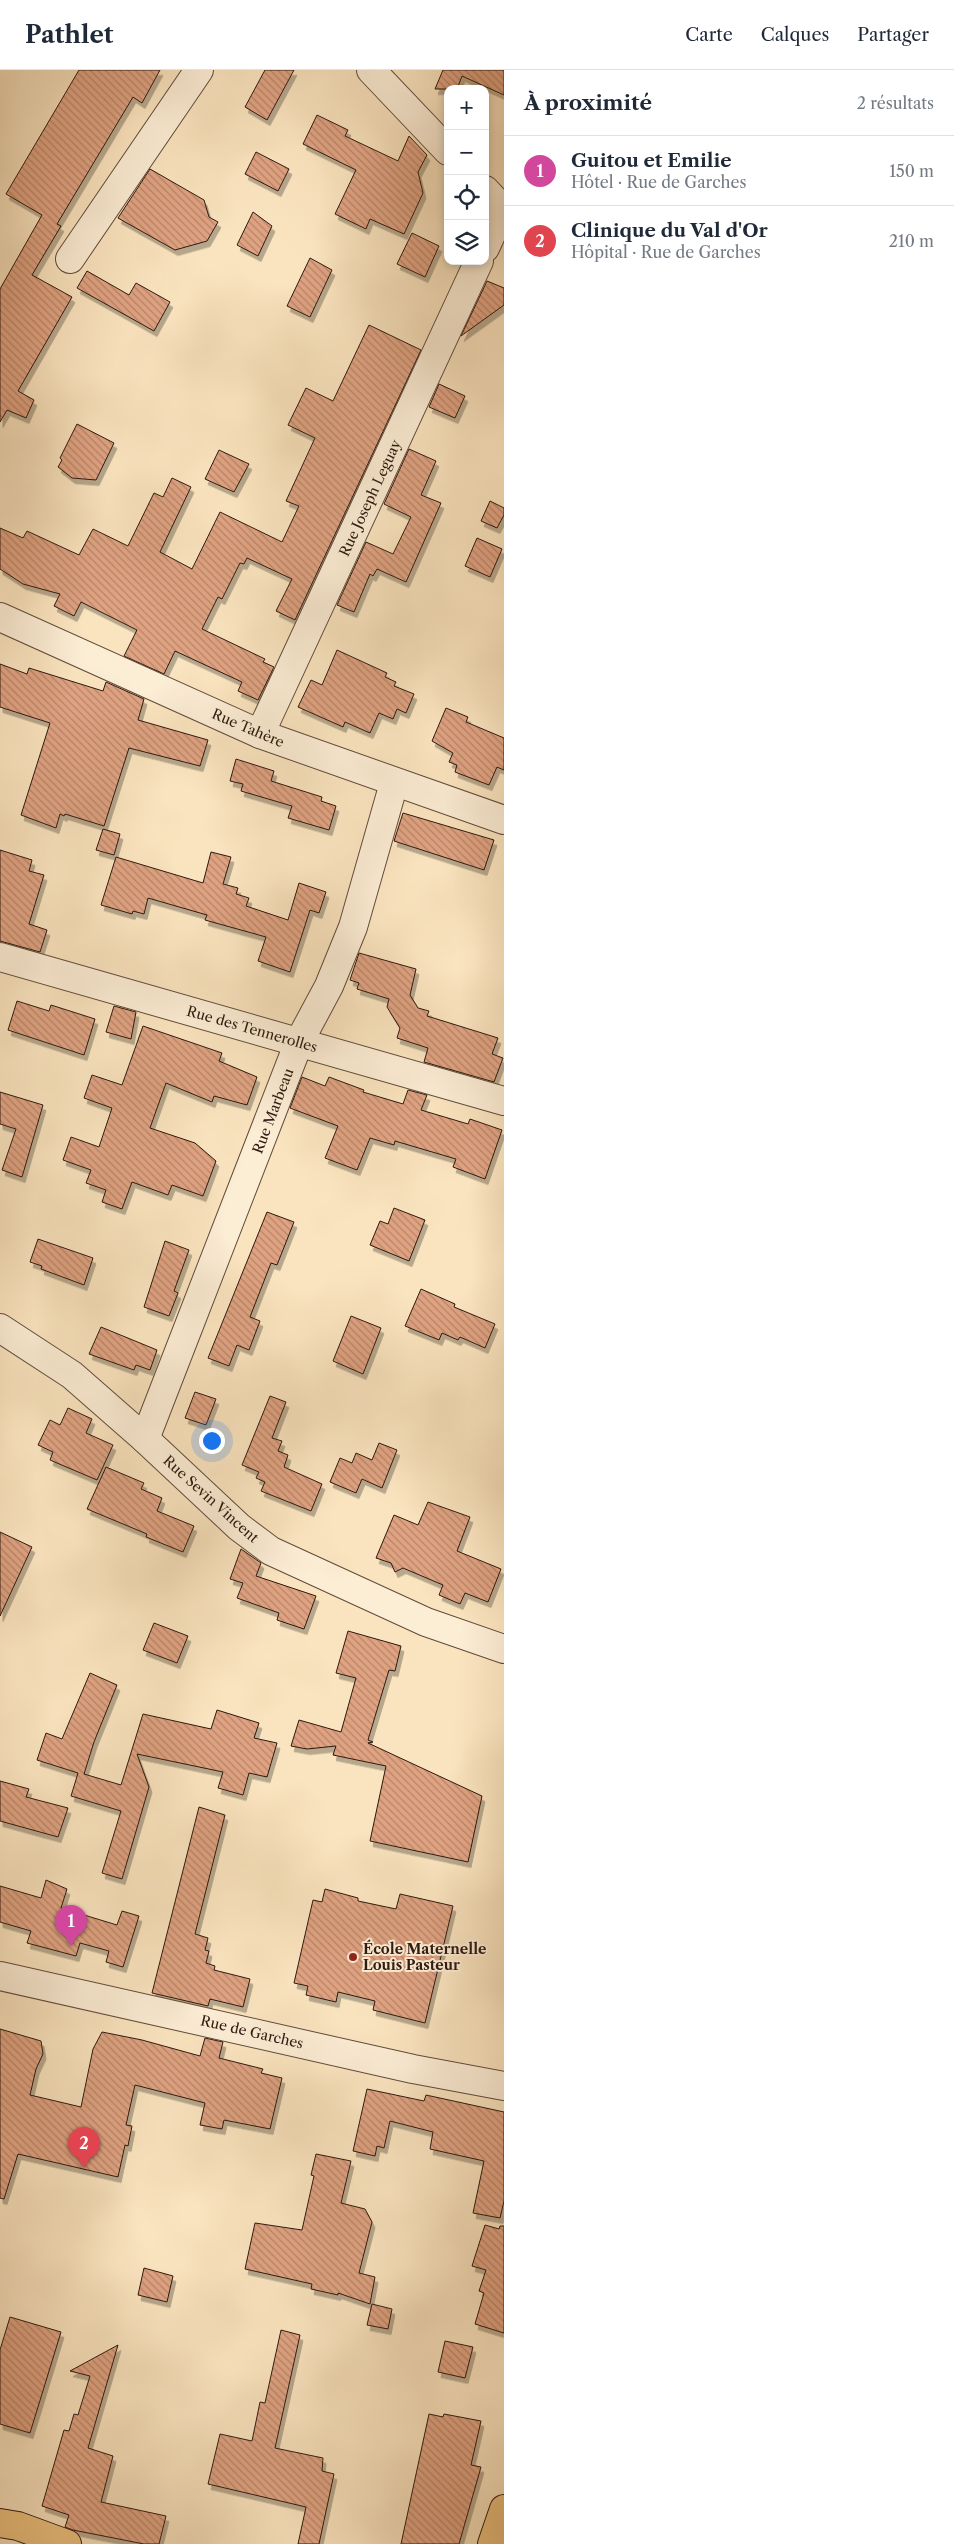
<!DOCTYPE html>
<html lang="fr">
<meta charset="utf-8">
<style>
:root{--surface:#fff;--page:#f6f6f7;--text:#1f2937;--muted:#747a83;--line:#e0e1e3;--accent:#ea580c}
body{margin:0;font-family:"Libre Caslon Text",serif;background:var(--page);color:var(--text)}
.controls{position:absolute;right:15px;top:15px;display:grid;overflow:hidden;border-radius:10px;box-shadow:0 2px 8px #0003}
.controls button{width:45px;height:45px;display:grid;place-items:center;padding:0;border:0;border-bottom:1px solid var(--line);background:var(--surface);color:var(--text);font:25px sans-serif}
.you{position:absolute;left:211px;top:1370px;width:18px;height:18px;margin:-12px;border:4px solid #fff;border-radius:50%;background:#1a73e8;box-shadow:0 0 0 8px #1a73e833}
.badge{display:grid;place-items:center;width:32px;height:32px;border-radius:50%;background:var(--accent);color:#fff;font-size:16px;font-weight:700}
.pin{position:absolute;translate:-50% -41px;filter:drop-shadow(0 1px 2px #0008)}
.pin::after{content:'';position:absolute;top:26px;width:18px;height:15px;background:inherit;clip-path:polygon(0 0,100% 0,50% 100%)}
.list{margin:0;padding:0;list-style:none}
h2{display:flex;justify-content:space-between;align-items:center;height:65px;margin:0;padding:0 20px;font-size:21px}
h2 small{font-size:16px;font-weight:400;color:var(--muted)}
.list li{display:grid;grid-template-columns:32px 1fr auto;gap:15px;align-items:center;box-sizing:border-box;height:70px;padding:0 20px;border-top:1px solid var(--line)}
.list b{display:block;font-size:19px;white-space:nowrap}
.list p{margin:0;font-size:16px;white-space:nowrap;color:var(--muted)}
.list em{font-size:16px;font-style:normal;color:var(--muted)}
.icon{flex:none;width:28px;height:28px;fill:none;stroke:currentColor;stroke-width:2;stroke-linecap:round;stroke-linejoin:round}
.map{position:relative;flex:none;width:504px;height:2474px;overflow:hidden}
header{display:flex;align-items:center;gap:30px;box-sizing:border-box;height:70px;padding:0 25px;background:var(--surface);border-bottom:1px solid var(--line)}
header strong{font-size:24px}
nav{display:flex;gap:28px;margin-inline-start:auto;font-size:18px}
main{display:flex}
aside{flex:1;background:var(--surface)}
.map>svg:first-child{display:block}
.building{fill:url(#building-back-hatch);stroke:#2e180f;filter:url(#shadow)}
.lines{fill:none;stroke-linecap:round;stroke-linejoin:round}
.minor-casing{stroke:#614b3b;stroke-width:30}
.primary-casing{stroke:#2e180f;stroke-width:30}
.minor{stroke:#fcedd5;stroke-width:28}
.primary{stroke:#edc280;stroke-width:28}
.poi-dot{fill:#8f2418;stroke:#fcedd5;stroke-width:2}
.labels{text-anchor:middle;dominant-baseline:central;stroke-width:4;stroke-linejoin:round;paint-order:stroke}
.street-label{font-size:14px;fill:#2e180f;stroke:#fcedd5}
.poi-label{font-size:14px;font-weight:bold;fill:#2e180f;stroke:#fcedd5;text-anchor:start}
</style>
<header>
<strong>Pathlet</strong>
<nav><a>Carte</a><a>Calques</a><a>Partager</a></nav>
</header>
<main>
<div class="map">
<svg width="504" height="2474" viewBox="0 0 504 2474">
<defs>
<pattern id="building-back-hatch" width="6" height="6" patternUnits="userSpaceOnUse" patternTransform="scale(1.25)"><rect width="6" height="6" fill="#e0a382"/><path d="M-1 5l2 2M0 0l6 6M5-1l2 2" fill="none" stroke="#b68469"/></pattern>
<filter id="shadow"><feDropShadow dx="3" dy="5.5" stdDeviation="0" flood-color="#0004"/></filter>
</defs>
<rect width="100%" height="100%" fill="#fae4bf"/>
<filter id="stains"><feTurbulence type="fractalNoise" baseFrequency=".004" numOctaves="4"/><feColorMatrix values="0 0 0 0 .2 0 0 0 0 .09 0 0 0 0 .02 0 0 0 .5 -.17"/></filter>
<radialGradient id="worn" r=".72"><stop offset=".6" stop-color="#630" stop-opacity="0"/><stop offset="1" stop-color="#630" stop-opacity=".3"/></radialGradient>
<!-- building -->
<g class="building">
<polygon points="79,0 160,0 142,33 133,27 57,154 61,156 32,205 72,227 18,321 34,330 26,348 7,340 0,352 0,219 42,145 6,124"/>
<polygon points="265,0 294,0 267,50 245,37"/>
<polygon points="443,0 504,0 504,25 462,6 457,19 435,19"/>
<polygon points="317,45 348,60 345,66 398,91 409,66 427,85 418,102 423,123 404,164 370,149 366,159 335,144 356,100 303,74"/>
<polygon points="256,82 289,99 278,121 245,104"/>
<polygon points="150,99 204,130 209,147 218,152 207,171 175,180 118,148"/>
<polygon points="253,142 272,156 258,186 237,175"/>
<polygon points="412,163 439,176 425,207 397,194"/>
<polygon points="310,188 332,200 310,247 287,236"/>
<polygon points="87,201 129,225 136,213 170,232 154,261 77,218"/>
<polygon points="487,211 504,218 504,235 461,266"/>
<polygon points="369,255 421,280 295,550 276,541 292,509 247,488 244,494 240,493 222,529 218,527 202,559 265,589 263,592 274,597 258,630 238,621 242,612 175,581 164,604 124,586 137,560 81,532 74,546 54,536 60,524 23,514 0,499 0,458 23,468 27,461 79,485 93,459 128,476 154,423 163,427 172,408 191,417 160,482 192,499 220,442 282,472 299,436 286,431 315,368 288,355 306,318 333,331"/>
<polygon points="439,314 465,326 455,348 429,337"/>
<polygon points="77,354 114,373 96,410 72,408 58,397 62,390 60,388"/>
<polygon points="409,379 436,391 421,425 441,433 406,512 377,499 373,506 370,504 354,542 337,535 366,472 393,484 411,447 384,434"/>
<polygon points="219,380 249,394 234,422 205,409"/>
<polygon points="490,431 504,438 504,445 497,458 481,451"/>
<polygon points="477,468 502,479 490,507 465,496"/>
<polygon points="337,580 387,603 385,607 396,612 394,616 414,624 406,643 397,639 393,649 379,643 370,663 345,652 343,657 298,637 311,610 322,615"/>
<polygon points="0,594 27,604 29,598 103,621 106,612 144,629 138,650 208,670 200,696 129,678 104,756 65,744 64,746 60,744 56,758 21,745 50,653 0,637"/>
<polygon points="446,638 468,647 466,652 504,668 504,700 497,697 489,715 455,702 457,695 449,692 453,683 432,671"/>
<polygon points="236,689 274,701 271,711 322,727 321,731 336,736 329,760 288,748 292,736 241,721 243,714 230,711"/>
<polygon points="403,743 494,770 484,800 394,771"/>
<polygon points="103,759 120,764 114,785 96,780"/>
<polygon points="0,780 32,790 29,801 44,805 29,854 47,860 40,882 0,871"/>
<polygon points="211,782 231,787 223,814 238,818 236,824 249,828 246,836 288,850 299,813 326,822 319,843 310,840 290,902 258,891 266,867 205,850 207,845 148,828 144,844 133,841 132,844 101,835 116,787 203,813"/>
<polygon points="359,883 416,899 410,925 418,938 429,941 427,946 498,968 492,984 503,988 494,1012 424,992 428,978 397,968 400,958 387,937 389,929 357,919 359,913 350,910"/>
<polygon points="17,931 49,941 51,935 95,949 84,985 8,960"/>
<polygon points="114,936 136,942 131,969 106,962"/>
<polygon points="143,956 222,983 219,991 257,1007 247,1035 214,1026 212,1032 166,1013 150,1058 195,1073 216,1091 203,1126 172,1115 168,1125 132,1112 122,1139 102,1132 106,1120 86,1113 91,1100 63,1090 71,1067 99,1077 112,1038 84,1028 92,1005 122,1015"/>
<polygon points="302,1007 325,1016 329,1007 364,1020 363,1022 403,1034 408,1020 427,1025 421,1040 468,1054 470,1049 502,1060 485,1109 453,1097 456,1089 395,1071 394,1075 370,1068 357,1100 325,1088 338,1056 290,1038"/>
<polygon points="0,1022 43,1035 22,1107 2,1100 16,1059 0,1054"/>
<polygon points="394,1138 425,1150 409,1191 370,1175 380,1151 388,1154"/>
<polygon points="267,1142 294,1152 277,1195 271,1193 250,1247 260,1251 249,1280 237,1275 229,1296 208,1288"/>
<polygon points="38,1169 93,1188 84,1215 41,1199 42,1196 30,1192"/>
<polygon points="165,1171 189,1180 174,1221 178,1223 169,1246 144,1237"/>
<polygon points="421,1219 455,1234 454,1237 495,1254 485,1278 460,1267 458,1270 442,1263 439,1270 405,1256"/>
<polygon points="351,1246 381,1258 363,1304 333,1291"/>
<polygon points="101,1257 157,1280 150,1300 136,1295 134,1300 89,1284"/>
<polygon points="195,1322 216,1329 206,1355 185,1348"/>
<polygon points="270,1326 286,1332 272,1368 282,1371 278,1381 288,1385 284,1397 322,1414 311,1441 261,1421 265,1412 256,1408 259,1402 242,1395"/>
<polygon points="68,1338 92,1349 86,1363 113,1375 97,1410 50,1390 53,1382 38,1375 50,1350 60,1355"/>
<polygon points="379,1373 397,1380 382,1418 362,1409 356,1423 330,1412 340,1388 352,1393 356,1383 372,1390"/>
<polygon points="106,1397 144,1413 141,1419 162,1428 157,1441 194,1456 183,1482 146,1467 147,1464 87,1439"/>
<polygon points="428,1432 470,1447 457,1481 501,1499 488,1532 465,1523 460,1534 439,1525 443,1515 403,1498 395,1502 391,1493 376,1488 394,1445 418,1455"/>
<polygon points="0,1462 32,1477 0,1546"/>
<polygon points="241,1479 261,1493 256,1506 316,1526 304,1559 277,1550 279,1543 237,1528 243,1513 230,1509"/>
<polygon points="154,1553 188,1566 177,1593 143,1580"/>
<polygon points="348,1561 401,1576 395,1601 389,1600 368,1670 373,1672 368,1673 482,1726 468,1792 370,1771 386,1696 333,1685 336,1676 307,1679 291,1676 299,1650 341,1662 356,1608 336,1603"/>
<polygon points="90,1603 117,1615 94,1672 84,1704 121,1715 143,1644 211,1659 217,1640 259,1653 254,1668 277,1673 267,1707 249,1703 243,1725 218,1718 223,1702 137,1684 149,1717 122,1809 102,1803 121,1741 71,1726 78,1703 37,1690 46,1663 62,1669"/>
<polygon points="0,1711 29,1719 26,1727 68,1738 58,1767 0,1751"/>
<polygon points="199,1737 225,1745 195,1864 208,1868 205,1880 209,1881 206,1893 215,1896 214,1900 250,1909 243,1937 210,1929 208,1936 152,1923"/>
<polygon points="46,1810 67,1819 61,1838 117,1855 122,1841 139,1846 123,1897 106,1892 109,1881 80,1873 76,1886 27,1873 31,1861 0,1852 0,1816 41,1828"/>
<polygon points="325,1819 358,1828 358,1831 396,1839 400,1824 453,1836 425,1953 373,1940 375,1931 338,1922 336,1932 306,1925 308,1916 294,1913 313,1830 322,1832"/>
<polygon points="0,1959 41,1971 43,1984 36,1999 30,2025 81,2037 93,1979 102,1962 142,1970 200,1986 205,1968 223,1972 219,1988 263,1999 261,2003 282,2008 270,2059 224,2050 222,2059 200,2055 205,2033 135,2015 126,2055 132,2056 128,2076 125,2075 118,2107 18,2084 4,2129 0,2128"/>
<polygon points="367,2019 424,2031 426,2025 504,2042 504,2131 500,2148 473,2143 484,2091 430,2079 433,2062 390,2051 384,2078 377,2076 375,2086 353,2081"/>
<polygon points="316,2084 351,2091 341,2133 365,2139 372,2152 359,2203 375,2207 370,2234 338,2223 338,2225 311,2219 312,2214 245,2199 255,2153 302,2160 314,2106 311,2105"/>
<polygon points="485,2155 499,2159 500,2156 504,2156 504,2263 475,2254 484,2223 479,2221 486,2200 472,2196"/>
<polygon points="144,2198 173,2206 167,2232 138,2225"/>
<polygon points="372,2234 392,2239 388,2259 367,2255"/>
<polygon points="10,2247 61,2262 30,2363 0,2354 0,2280"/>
<polygon points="281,2260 300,2265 275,2378 323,2388 322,2401 334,2404 319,2474 298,2474 306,2437 208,2414 220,2364 252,2371 260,2332 265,2333"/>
<polygon points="445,2271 473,2277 465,2308 438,2302"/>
<polygon points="118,2275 88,2378 113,2386 101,2432 166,2446 159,2474 144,2474 73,2460 65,2457 69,2445 42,2436 64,2360 69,2361 74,2344 78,2345 90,2306 70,2301"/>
<polygon points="429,2344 443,2347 444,2344 481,2351 471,2395 481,2397 459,2474 401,2474"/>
</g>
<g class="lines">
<defs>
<g id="minor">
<polyline points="371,0 448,81"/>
<polyline points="485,120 504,140"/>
<polyline points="485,178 503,139"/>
<polyline points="70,189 199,0"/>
<polyline points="0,547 260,664 504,750"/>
<polyline points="260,664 479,191"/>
<polyline points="0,887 504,1031"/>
<polyline points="0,1258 72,1305 145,1369 239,1457 271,1481 426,1552 504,1579"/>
<polyline points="145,1369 299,972 329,916 353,857 394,713"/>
<polyline points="0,1906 413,1999 504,2016"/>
</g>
<g id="primary">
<polyline points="0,2453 18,2456 67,2474"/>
<polyline points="492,2474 504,2439"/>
</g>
</defs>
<!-- minor casing -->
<use href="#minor" class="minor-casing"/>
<!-- primary casing -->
<use href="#primary" class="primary-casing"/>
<!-- minor -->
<use href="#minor" class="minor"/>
<!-- primary -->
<use href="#primary" class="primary"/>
</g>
<!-- markers -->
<circle class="poi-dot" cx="353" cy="1887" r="5"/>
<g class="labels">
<!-- street labels -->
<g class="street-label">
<text transform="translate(370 428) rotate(-65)">Rue Joseph Leguay</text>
<text transform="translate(248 658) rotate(23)">Rue Tahère</text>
<text transform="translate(252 959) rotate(16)">Rue des Tennerolles</text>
<text transform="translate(273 1041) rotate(-69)">Rue Marbeau</text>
<text transform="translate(211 1429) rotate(42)">Rue Sevin Vincent</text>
<text transform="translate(252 1962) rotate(13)">Rue de Garches</text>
</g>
<!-- poi labels -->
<g class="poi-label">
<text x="363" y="1879">École Maternelle<tspan x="363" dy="16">Louis Pasteur</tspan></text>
</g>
</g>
<rect width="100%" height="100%" filter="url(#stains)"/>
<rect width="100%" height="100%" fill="url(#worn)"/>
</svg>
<div class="controls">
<button>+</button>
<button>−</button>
<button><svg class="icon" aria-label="locate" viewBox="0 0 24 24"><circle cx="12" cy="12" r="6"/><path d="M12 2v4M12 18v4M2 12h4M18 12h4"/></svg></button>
<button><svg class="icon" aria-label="layers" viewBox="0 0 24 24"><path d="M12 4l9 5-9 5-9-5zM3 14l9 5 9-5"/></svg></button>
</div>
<div class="you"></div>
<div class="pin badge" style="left:71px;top:1876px;background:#d1479c">1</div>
<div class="pin badge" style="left:84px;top:2098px;background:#e0444e">2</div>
</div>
<aside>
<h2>À proximité<small>2 résultats</small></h2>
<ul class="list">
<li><span class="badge" style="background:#d1479c">1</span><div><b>Guitou et Emilie</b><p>Hôtel · Rue de Garches</p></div><em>150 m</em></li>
<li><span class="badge" style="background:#e0444e">2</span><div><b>Clinique du Val d'Or</b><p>Hôpital · Rue de Garches</p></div><em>210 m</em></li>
</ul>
</aside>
</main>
